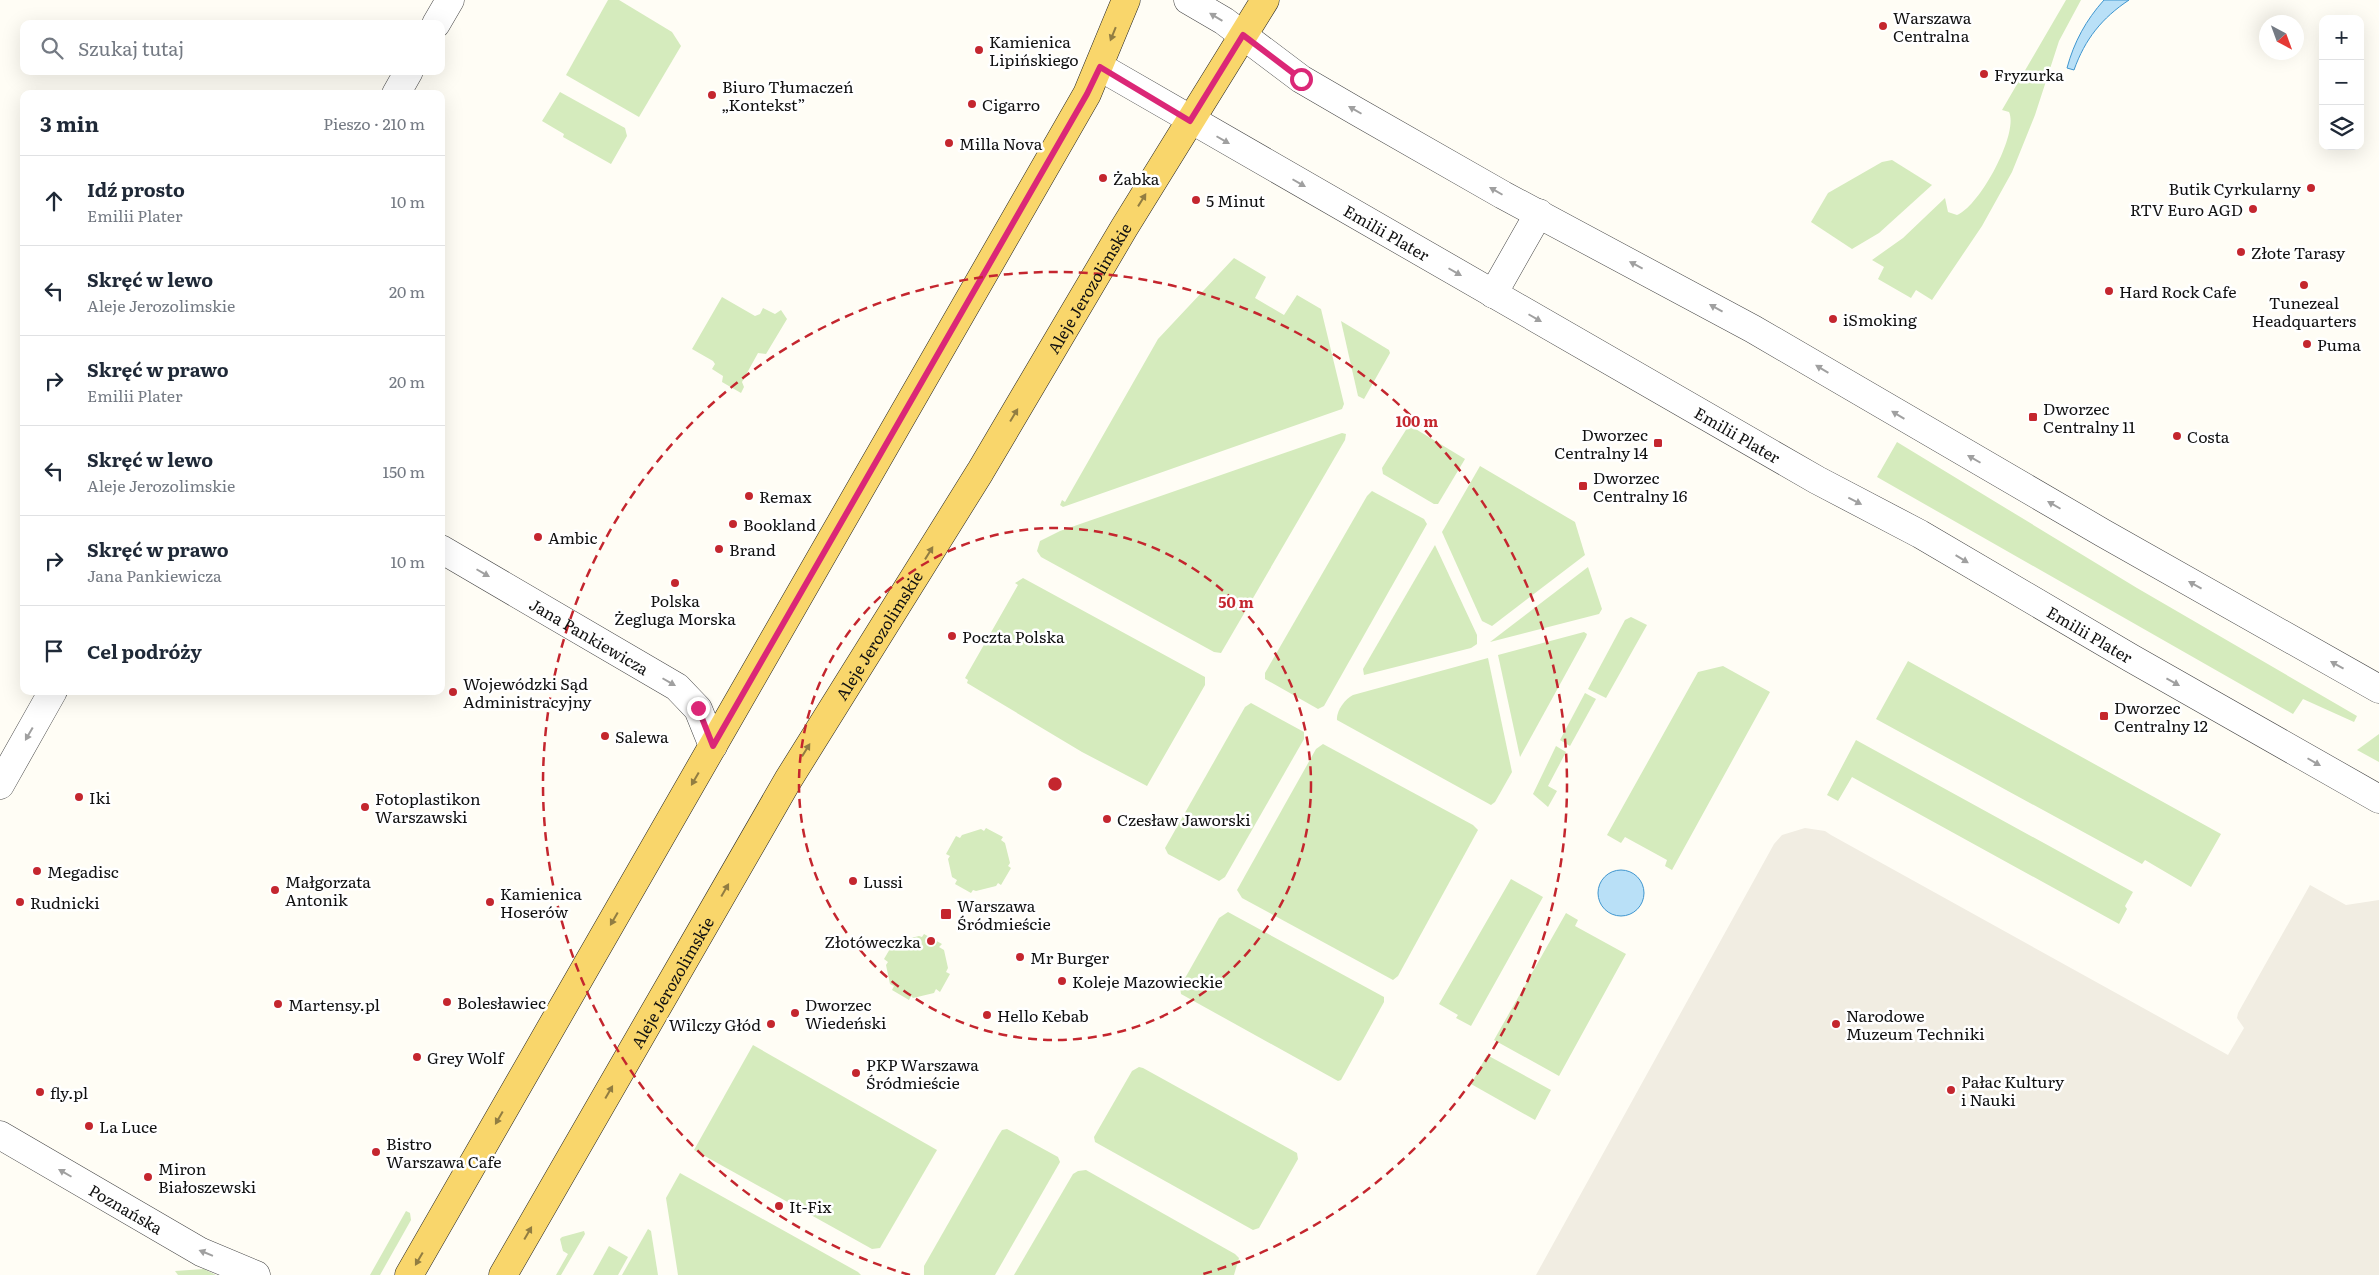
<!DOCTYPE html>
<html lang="pl">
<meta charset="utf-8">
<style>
:root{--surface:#fff;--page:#f6f6f7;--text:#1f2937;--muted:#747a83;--line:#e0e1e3}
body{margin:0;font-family:Literata,serif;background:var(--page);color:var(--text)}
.controls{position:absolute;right:15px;top:15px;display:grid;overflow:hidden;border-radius:10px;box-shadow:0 5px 20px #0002}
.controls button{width:45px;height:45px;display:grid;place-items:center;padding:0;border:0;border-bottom:1px solid var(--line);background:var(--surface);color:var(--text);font:25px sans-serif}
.compass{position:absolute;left:2259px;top:15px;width:45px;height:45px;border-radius:50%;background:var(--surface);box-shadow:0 5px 20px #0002;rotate:139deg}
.stop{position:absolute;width:15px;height:15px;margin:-11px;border:4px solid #db2777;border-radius:50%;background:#fff}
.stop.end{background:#db2777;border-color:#fff;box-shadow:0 1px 5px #0008}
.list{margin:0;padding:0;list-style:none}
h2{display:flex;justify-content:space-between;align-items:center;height:65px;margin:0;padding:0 20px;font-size:21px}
h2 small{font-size:16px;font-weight:400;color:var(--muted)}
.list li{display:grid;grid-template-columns:32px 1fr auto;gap:15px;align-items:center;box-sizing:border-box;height:90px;padding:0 20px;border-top:1px solid var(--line)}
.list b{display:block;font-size:19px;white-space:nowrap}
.list p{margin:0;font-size:16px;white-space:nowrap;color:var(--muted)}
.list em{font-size:16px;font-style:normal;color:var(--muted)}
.icon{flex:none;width:28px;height:28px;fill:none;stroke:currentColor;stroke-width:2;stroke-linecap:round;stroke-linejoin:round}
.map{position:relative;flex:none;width:2379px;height:1275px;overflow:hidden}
.search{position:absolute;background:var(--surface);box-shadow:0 5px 20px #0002;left:20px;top:20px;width:425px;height:55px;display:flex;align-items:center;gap:12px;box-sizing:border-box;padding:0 18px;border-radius:10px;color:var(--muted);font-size:19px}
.panel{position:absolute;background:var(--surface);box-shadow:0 5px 20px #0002;left:20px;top:90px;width:425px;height:605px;border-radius:10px}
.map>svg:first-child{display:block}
.green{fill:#d5ebbd}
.plaza{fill:#f1ede2}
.water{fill:#b9e0f7;stroke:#3f96cf}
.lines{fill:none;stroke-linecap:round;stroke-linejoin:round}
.minor-casing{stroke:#444;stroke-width:29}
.major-casing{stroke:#222;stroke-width:29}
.minor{stroke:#fff;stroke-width:28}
.major{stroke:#f9d66b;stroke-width:28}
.oneway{fill:#a0a0a0}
.oneway2{fill:#917d42}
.route{stroke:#db2777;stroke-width:6}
.ring{fill:none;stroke:#c4262e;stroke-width:2.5;stroke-dasharray:9 6}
.poi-dot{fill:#c4262e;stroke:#fff;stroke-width:2}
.labels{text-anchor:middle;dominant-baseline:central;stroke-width:5;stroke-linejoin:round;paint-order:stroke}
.poi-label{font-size:16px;fill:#111;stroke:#fff;text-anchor:start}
.street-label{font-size:16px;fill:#111;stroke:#fff}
.centre{fill:#c4262e;stroke:#fff;stroke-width:2.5}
.ring-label{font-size:15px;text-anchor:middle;font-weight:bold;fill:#c4262e;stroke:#fff;stroke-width:5;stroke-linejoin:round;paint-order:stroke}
</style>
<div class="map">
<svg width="2379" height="1275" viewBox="0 0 2379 1275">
<rect width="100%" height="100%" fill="#fffdf5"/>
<!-- green -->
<g class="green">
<polygon points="608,0 619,0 672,32 681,46 639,117 566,75"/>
<path d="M2066 0H2081L2059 41 2035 115 2012 172 1982 226 1932 300 1916 290 1911 298 1878 279 1884 267 1872 260 1903 238 1945 198 1948 212 1957 215C1980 206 2019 133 2009 112L2002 110Z"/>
<polygon points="560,92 625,128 627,136 611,164 563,137 564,134 542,121"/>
<polygon points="1892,160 1932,185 1879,233 1852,249 1811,222 1828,193 1882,162"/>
<polygon points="1234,258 1266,277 1255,298 1284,315 1297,295 1321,309 1344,404 1342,409 1063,507 1060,505 1062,500 1065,502 1158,339"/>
<polygon points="722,297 755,316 760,314 763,308 775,314 781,310 787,319 766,354 758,353 742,382 744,387 741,393 722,382 723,376 712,369 715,364 713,361 692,349"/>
<polygon points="1341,321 1389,350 1390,353 1364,399 1358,396"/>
<polygon points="1409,425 1465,459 1438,504 1434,504 1383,474 1382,468"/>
<polygon points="1342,433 1346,434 1345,440 1221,653 1214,652 1041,557 1037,551 1040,541 1060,531"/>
<polygon points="1897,442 2137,588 2357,716 2354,722 2303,699 2293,714 1877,477"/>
<polygon points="1480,466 1575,522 1585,555 1492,626 1482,621 1442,532"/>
<polygon points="1372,491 1424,519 1427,524 1324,706 1318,709 1265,679 1265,673 1367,496"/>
<polygon points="1435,545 1477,635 1477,644 1471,648 1364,675 1363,669"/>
<polygon points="1588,567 1602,609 1599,614 1490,642"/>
<polygon points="1023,578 1205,677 1205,685 1147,786 1082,752 967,683 968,680 965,678 1018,585 1015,583"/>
<polygon points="1631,617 1647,625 1606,698 1588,689 1625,620"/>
<polygon points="1584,632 1587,634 1586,637 1520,757 1498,655"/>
<path d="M1488 658 1512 772 1495 802 1491 805 1337 720C1336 711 1345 699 1353 695Z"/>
<polygon points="1908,661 2221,834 2191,887 2145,860 2142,864 1876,719"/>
<polygon points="1723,666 1770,692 1672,870 1665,866 1667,860 1625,837 1621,843 1607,835 1698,672"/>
<polygon points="1585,693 1596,699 1570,746 1560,740"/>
<polygon points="1251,703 1304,732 1304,739 1225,877 1219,881 1168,854 1165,848 1245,707"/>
<polygon points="2379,734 2379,762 2357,750"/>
<polygon points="1856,740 2133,892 2125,906 2127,909 2119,924 1852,777 1838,801 1827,795"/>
<polygon points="1323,744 1473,825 1478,830 1398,976 1393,980 1242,898 1237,890 1316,749"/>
<polygon points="1556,746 1566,752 1548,786 1557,791 1548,807 1533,794"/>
<polygon points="986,828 1003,837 1001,840 1005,843 1010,863 1008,866 1011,868 1001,885 998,883 996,886 976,891 973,890 971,893 955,884 957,880 952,877 948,859 950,856 946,854 956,836 960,838 962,835 981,829 984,831"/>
<polygon points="1511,879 1543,897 1471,1026 1456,1018 1458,1015 1439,1004"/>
<polygon points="1228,912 1384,997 1384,1002 1341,1080 1338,1081 1181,994 1180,987 1219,918"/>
<polygon points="1566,913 1578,920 1575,926 1626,954 1559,1076 1494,1040"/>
<polygon points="924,934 942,944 939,947 944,950 948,968 946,972 950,974 940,992 936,989 934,993 913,998 911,996 909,1000 892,990 894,986 890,984 886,965 888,962 884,959 894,942 897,944 899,941 919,936 922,937"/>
<polygon points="753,1045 937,1150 880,1248 872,1249 694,1150"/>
<polygon points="1487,1055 1551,1090 1535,1120 1471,1084"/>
<polygon points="1139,1067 1143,1068 1297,1153 1298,1159 1259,1228 1253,1230 1095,1142 1094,1137 1132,1071"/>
<polygon points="1007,1129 1058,1157 1060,1162 995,1275 924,1275 924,1266 998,1136 1002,1130"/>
<polygon points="1086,1170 1235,1254 1239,1258 1234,1275 1014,1275 1073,1174 1078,1171"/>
<polygon points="680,1173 858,1272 861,1275 678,1275 666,1198"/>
<polygon points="406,1211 410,1213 411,1220 380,1275 370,1275"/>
<polygon points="648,1229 651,1231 658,1275 622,1275"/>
<polygon points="584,1231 585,1234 561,1275 556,1275 568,1254 563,1251 560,1239 562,1237"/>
<polygon points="609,1246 628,1257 618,1275 593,1275"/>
<polygon points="204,1269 216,1275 178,1275 175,1271"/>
</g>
<!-- plaza -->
<polygon class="plaza" points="1805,828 1825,831 1831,835 2228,1055 2244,1028 2237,1018 2238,1013 2310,885 2346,905 2379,900 2379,1275 1536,1275 1774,844 1782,835"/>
<!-- water -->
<g class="water">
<path d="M2104 0H2129C2102 18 2085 39 2074 70L2067 68C2074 42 2086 20 2104 0Z"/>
<circle cx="1621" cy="893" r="23"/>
</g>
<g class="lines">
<defs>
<g id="minor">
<polyline points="1188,0 1224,21 1301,79 1356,111 1503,195 1753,329 2103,533 2379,689"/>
<polyline points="436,24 450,0"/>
<path id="s1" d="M1100 67 1817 480 1920 534 2131 658 2379 799"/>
<polyline points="396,94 409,71"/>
<polyline points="1493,294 1539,213"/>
<path id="s2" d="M441 549 677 687 698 709 713 746"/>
<polyline points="0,785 53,691"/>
<path id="s3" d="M0 1135 201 1252 256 1275"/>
</g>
<g id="major">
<polyline points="409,1275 1087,94 1126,0"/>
<path id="s4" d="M503 1275 788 780 980 472 1124 228 1265 0"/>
</g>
</defs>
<!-- minor casing -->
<use href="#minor" class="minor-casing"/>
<!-- major casing -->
<use href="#major" class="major-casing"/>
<!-- minor -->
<use href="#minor" class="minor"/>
<!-- major -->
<use href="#major" class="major"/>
</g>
<!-- one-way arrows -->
<defs><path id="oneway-solid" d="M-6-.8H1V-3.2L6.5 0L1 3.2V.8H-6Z" transform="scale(1.25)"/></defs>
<g class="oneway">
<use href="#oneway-solid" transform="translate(1216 17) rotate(-149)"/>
<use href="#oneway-solid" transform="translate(1355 110) rotate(-150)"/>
<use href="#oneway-solid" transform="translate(1223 140) rotate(30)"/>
<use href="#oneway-solid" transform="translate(1299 183) rotate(30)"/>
<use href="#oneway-solid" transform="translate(1496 191) rotate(-150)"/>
<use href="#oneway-solid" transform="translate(1636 265) rotate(-152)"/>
<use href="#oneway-solid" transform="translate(1455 272) rotate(30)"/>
<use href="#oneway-solid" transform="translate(1716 308) rotate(-151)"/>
<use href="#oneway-solid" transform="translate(1535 318) rotate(30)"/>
<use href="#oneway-solid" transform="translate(1822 369) rotate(-149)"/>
<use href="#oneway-solid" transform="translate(1898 415) rotate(-149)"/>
<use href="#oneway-solid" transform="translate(1974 459) rotate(-150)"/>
<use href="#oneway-solid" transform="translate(1855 501) rotate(27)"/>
<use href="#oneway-solid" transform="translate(2054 505) rotate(-150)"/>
<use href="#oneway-solid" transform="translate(1962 559) rotate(31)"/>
<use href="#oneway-solid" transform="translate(483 573) rotate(30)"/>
<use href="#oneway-solid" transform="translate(2195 585) rotate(-151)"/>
<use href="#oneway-solid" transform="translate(2337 665) rotate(-151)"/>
<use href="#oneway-solid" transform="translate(669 682) rotate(30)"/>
<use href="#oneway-solid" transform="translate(2173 682) rotate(29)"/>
<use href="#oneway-solid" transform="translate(29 734) rotate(120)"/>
<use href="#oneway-solid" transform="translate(2314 762) rotate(30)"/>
<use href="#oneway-solid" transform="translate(65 1173) rotate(-150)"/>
<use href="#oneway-solid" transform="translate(206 1253) rotate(-158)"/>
</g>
<g class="oneway2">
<use href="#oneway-solid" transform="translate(1113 34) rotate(112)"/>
<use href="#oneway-solid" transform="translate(1142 200) rotate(-58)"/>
<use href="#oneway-solid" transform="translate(1014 415) rotate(-59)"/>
<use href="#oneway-solid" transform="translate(929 553) rotate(-58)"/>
<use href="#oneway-solid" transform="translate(806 750) rotate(-58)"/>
<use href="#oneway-solid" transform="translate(695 779) rotate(120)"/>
<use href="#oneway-solid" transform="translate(725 890) rotate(-60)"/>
<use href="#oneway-solid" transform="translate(614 919) rotate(120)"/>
<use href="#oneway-solid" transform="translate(609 1092) rotate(-60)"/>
<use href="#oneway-solid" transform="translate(499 1118) rotate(120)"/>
<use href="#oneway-solid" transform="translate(528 1233) rotate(-60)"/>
<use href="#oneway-solid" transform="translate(419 1259) rotate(120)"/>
</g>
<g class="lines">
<!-- route -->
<polyline class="route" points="698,708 713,746 1087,94 1100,67 1190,121 1243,35 1301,79"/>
</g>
<!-- distance rings -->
<g class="ring">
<circle cx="1055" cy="784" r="256"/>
<path d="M910 1275A512 512 0 1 1 1200 1275"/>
</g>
<!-- markers -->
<g class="poi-dot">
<circle cx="1883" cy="26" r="5"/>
<circle cx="979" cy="50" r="5"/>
<circle cx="1984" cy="74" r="5"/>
<circle cx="712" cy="95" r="5"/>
<circle cx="972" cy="104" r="5"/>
<circle cx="949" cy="143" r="5"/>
<circle cx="1103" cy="178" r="5"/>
<circle cx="2311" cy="188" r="5"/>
<circle cx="1196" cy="200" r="5"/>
<circle cx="2253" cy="209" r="5"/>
<circle cx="2241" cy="252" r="5"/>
<circle cx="2304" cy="285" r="5"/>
<circle cx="2109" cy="291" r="5"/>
<circle cx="1833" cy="319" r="5"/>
<circle cx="2307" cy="344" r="5"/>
<rect x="2028" y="412" width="10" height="10" rx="2.5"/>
<circle cx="2177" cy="436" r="5"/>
<rect x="1653" y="438" width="10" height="10" rx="2.5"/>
<rect x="1578" y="481" width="10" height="10" rx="2.5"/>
<circle cx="749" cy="496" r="5"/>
<circle cx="733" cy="524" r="5"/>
<circle cx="538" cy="537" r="5"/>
<circle cx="719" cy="549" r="5"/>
<circle cx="675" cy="583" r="5"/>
<circle cx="952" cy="636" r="5"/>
<circle cx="453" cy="692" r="5"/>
<rect x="2099" y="711" width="10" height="10" rx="2.5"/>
<circle cx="605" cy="736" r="5"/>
<circle cx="79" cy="797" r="5"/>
<circle cx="365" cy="807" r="5"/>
<circle cx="1107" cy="819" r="5"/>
<circle cx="37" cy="871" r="5"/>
<circle cx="853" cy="881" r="5"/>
<circle cx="275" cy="890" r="5"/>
<circle cx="20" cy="902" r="5"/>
<circle cx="490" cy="902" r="5"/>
<rect x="940" y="908" width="12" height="12" rx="2.5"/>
<circle cx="931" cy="941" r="5"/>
<circle cx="1020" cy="957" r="5"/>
<circle cx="1062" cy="981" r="5"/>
<circle cx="447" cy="1002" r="5"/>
<circle cx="278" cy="1004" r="5"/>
<circle cx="795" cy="1013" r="5"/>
<circle cx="987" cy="1015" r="5"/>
<circle cx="771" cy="1024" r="5"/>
<circle cx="1836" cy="1024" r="5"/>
<circle cx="417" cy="1057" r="5"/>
<circle cx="856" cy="1073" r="5"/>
<circle cx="1951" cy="1090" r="5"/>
<circle cx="40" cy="1092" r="5"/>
<circle cx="89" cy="1126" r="5"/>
<circle cx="376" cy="1152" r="5"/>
<circle cx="148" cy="1177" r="5"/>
<circle cx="779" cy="1206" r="5"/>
</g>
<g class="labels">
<!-- poi labels -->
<g class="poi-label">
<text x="1893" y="17">Warszawa<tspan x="1893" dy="18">Centralna</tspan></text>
<text x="989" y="41">Kamienica<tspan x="989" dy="18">Lipińskiego</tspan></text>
<text x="1994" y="74">Fryzurka</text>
<text x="722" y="86">Biuro Tłumaczeń<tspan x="722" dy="18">„Kontekst”</tspan></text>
<text x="982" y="104">Cigarro</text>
<text x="959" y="143">Milla Nova</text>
<text x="1113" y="178">Żabka</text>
<text x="2301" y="188" text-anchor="end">Butik Cyrkularny</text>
<text x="1206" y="200">5 Minut</text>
<text x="2243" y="209" text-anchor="end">RTV Euro AGD</text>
<text x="2251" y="252">Złote Tarasy</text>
<text x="2119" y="291">Hard Rock Cafe</text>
<text x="2304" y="302" text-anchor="middle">Tunezeal<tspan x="2304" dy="18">Headquarters</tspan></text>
<text x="1843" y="319">iSmoking</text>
<text x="2317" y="344">Puma</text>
<text x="2043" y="408">Dworzec<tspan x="2043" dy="18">Centralny 11</tspan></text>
<text x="1648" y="434" text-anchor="end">Dworzec<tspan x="1648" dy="18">Centralny 14</tspan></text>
<text x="2187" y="436">Costa</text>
<text x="1593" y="477">Dworzec<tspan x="1593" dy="18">Centralny 16</tspan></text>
<text x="759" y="496">Remax</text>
<text x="743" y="524">Bookland</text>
<text x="548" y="537">Ambic</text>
<text x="729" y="549">Brand</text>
<text x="675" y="600" text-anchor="middle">Polska<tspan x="675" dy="18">Żegluga Morska</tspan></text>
<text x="962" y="636">Poczta Polska</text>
<text x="463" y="683">Wojewódzki Sąd<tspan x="463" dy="18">Administracyjny</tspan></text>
<text x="2114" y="707">Dworzec<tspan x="2114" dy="18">Centralny 12</tspan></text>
<text x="615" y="736">Salewa</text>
<text x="89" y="797">Iki</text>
<text x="375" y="798">Fotoplastikon<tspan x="375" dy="18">Warszawski</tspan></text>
<text x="1117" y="819">Czesław Jaworski</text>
<text x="47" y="871">Megadisc</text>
<text x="285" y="881">Małgorzata<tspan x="285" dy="18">Antonik</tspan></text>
<text x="863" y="881">Lussi</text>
<text x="500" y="893">Kamienica<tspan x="500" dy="18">Hoserów</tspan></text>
<text x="30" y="902">Rudnicki</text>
<text x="957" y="905">Warszawa<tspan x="957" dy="18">Śródmieście</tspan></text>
<text x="921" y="941" text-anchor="end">Złotóweczka</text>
<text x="1030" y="957">Mr Burger</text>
<text x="1072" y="981">Koleje Mazowieckie</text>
<text x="457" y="1002">Bolesławiec</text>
<text x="288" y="1004">Martensy.pl</text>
<text x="805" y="1004">Dworzec<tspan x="805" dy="18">Wiedeński</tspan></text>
<text x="997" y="1015">Hello Kebab</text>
<text x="1846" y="1015">Narodowe<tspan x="1846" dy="18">Muzeum Techniki</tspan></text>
<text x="761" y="1024" text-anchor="end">Wilczy Głód</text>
<text x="427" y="1057">Grey Wolf</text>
<text x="866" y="1064">PKP Warszawa<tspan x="866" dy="18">Śródmieście</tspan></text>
<text x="1961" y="1081">Pałac Kultury<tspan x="1961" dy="18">i Nauki</tspan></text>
<text x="50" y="1092">fly.pl</text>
<text x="99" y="1126">La Luce</text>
<text x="386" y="1143">Bistro<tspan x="386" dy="18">Warszawa Cafe</tspan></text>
<text x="158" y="1168">Miron<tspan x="158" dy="18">Białoszewski</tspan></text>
<text x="789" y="1206">It-Fix</text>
</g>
<!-- street labels -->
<g class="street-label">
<text stroke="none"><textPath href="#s1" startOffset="331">Emilii Plater</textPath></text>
<text stroke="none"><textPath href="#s4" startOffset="1148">Aleje Jerozolimskie</textPath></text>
<text stroke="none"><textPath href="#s1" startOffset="736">Emilii Plater</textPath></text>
<text stroke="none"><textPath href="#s4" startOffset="742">Aleje Jerozolimskie</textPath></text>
<text stroke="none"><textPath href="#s1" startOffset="1141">Emilii Plater</textPath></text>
<text stroke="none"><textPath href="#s2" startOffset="172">Jana Pankiewicza</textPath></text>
<text stroke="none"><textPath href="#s4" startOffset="338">Aleje Jerozolimskie</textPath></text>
<text stroke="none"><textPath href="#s3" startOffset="146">Poznańska</textPath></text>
</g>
</g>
<circle cx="1055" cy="784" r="8" class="centre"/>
<g class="ring-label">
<text x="1417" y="427">100 m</text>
<text x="1236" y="608">50 m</text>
</g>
</svg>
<div class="controls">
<button>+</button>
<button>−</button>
<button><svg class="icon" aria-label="layers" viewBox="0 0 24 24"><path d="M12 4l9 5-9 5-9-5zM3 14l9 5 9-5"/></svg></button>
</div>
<svg class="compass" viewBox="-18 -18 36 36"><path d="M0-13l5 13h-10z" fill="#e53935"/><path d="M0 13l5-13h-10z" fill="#747a83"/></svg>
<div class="stop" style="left:1301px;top:79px"></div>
<div class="stop end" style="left:698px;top:708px"></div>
<div class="search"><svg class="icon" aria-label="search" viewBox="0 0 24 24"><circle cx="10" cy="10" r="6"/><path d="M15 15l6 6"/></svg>Szukaj tutaj</div>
<section class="panel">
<h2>3 min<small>Pieszo · 210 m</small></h2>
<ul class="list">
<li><svg class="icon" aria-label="ahead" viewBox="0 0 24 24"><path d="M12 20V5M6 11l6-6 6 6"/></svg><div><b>Idź prosto</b><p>Emilii Plater</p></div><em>10 m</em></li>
<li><svg class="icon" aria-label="left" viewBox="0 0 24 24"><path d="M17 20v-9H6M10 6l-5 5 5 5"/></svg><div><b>Skręć w lewo</b><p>Aleje Jerozolimskie</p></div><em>20 m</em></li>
<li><svg class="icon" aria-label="right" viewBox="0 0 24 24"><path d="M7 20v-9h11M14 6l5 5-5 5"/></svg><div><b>Skręć w prawo</b><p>Emilii Plater</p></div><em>20 m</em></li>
<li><svg class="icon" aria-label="left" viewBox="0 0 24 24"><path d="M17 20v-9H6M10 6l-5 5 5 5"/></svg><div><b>Skręć w lewo</b><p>Aleje Jerozolimskie</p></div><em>150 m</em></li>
<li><svg class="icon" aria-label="right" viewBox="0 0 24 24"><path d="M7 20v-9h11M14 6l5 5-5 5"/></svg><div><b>Skręć w prawo</b><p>Jana Pankiewicza</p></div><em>10 m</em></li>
<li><svg class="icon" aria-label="arrive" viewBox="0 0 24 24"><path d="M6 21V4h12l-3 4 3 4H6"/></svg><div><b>Cel podróży</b></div></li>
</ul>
</section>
</div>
